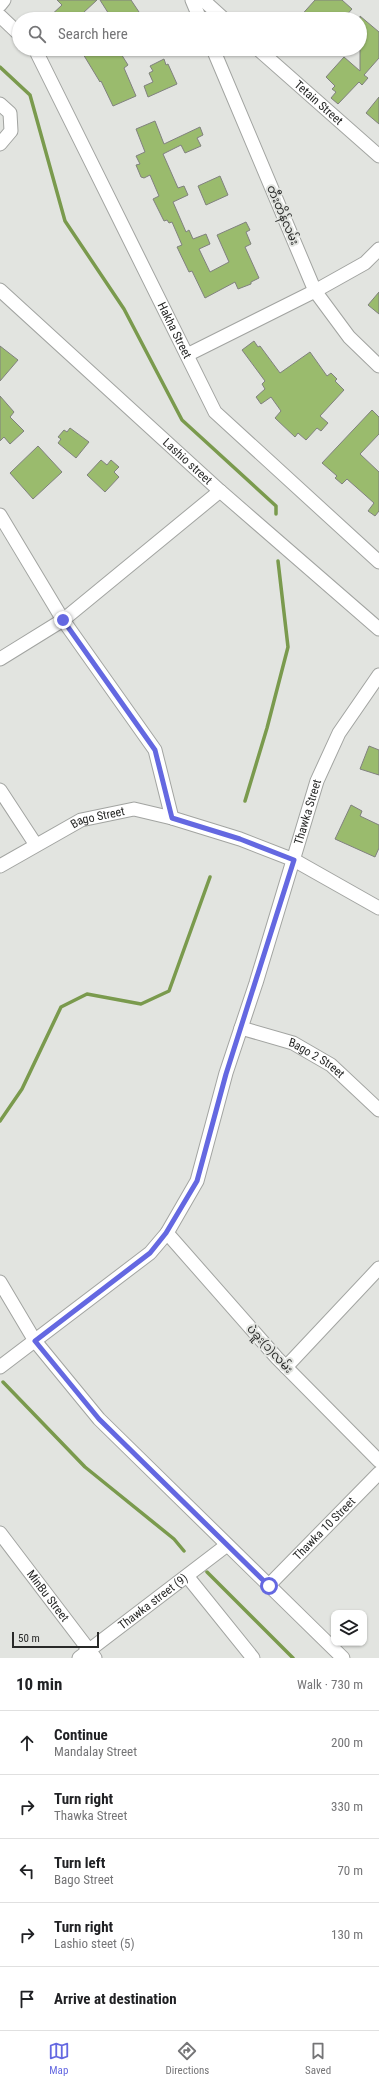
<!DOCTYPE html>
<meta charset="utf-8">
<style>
:root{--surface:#fff;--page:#f2f2f2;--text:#202124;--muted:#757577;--line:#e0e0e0;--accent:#6468e1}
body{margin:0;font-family:"Roboto Condensed","Noto Sans Myanmar",sans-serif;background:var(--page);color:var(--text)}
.controls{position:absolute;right:12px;bottom:12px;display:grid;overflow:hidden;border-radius:8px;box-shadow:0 1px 3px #0004}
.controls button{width:36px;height:36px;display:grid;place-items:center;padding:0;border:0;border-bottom:1px solid var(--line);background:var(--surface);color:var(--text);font:20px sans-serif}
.scale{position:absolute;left:12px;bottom:10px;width:87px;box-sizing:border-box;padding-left:4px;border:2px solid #292a29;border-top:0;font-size:11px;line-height:14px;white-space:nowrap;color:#292a29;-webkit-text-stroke:3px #e2e4e0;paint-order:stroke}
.stop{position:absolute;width:12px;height:12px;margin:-9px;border:3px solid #6468e1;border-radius:50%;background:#fff}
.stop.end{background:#6468e1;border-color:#fff;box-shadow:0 1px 4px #0008}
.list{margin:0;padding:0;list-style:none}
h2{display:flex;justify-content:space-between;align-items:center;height:52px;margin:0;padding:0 16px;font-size:17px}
h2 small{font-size:13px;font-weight:400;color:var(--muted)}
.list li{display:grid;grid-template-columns:26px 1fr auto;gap:12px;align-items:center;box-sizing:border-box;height:64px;padding:0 16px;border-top:1px solid var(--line)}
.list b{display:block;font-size:15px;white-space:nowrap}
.list p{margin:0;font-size:13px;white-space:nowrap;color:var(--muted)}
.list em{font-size:13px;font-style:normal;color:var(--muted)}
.icon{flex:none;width:22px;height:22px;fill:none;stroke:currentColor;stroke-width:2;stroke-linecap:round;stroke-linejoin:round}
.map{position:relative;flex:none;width:379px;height:1658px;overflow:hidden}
.search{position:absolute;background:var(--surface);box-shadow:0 1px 3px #0004;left:12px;right:12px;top:12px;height:44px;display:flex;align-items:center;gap:10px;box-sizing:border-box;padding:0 14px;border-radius:22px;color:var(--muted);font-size:15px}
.sheet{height:372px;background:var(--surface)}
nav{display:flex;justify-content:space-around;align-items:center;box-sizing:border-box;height:56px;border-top:1px solid var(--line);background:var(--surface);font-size:11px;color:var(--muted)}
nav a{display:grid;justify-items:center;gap:2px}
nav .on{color:var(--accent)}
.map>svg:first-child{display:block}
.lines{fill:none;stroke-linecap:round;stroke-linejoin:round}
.stream{stroke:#7a9a4d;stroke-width:3.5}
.building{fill:#9abb6d;stroke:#80817e}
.minor-casing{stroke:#a2a4a1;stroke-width:15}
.minor{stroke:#fff;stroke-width:13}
.route{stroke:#6468e1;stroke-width:5}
.labels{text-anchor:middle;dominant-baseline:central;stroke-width:4;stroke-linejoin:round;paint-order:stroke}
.street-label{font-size:12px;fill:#292a29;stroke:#e2e4e0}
</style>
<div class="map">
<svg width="379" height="1658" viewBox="0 0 379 1658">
<rect width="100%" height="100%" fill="#e2e4e0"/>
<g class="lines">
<!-- stream -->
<g class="stream">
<polyline points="0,67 30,95 65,221 124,309 182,420 276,506 276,514"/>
<polyline points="245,801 267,728 288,647 278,561"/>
<polyline points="0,1121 22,1089 61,1007 87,994 141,1004 169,991 210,877"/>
<polyline points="3,1382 85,1467 174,1539 184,1551"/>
<polyline points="207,1572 293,1658"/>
</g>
</g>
<!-- building -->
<g class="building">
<polygon points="57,0 97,0 83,13 89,19 47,19 62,5"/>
<polygon points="100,0 131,0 141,15 134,19 112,19"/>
<polygon points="315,0 342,0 352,9 343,19 298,19"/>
<polygon points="360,16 379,32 379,58 364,75 368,78 362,85 359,82 338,104 331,98 336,92 332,89 335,86 326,77 344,57 360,71"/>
<polygon points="80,49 118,49 128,65 124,68 136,96 113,106 101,81 100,82"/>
<polygon points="164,59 166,65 168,64 177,84 148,97 144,86 153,82 149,73 153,71 150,66"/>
<polygon points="379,97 379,124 366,113"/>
<polygon points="155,121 164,144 200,127 203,135 197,138 201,146 185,153 181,145 163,154 178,188 184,186 188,195 173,202 186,232 189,230 193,239 206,234 210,244 199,249 210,272 229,262 217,235 246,222 250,230 246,232 251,244 245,247 259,278 251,282 251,284 238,289 235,282 205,298 192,271 189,272 177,247 182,245 172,222 169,223 167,220 164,221 153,199 159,196 150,175 144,178 141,177 136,165 140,164 136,156 145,152 136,129"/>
<polygon points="220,176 228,195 206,205 198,186"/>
<polygon points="379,292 379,314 368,305"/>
<polygon points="254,341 258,347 260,346 280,373 310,352 327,376 331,373 337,379 335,381 344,390 320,416 328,423 321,431 317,428 306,440 298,433 295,437 275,418 281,411 271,397 261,404 256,397 265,389 262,384 265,381 242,350"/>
<polygon points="0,346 18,360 0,381"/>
<polygon points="0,396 14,412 10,417 24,431 10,444 4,437 0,441"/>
<polygon points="372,410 379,417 379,434 360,454 379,472 379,511 375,516 368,511 374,503 347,479 342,484 335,478 337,476 322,463"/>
<polygon points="70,428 89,442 76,458 58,443 61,439 58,437 64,430 67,432"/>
<polygon points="38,446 62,472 33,499 10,473"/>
<polygon points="101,460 107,465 111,460 119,467 114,472 119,477 105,492 87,475"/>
<polygon points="369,746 379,750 379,775 360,769"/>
<polygon points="351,805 362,811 360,816 379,825 379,848 375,857 335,839"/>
</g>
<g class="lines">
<defs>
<g id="minor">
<polyline points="192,0 200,19"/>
<polyline points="203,0 224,19"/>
<polyline points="0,5 4,0"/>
<polyline points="0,16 19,34"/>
<path id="s1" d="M35 49 215 412 379 562"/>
<polyline points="213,49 315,291 349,337 379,366"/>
<path id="s2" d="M258 49 379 156"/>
<polyline points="0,104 10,113 11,131 0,144"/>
<path id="s3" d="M0 290 220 491 379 629"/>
<polyline points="187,355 315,291 365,263 379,249"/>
<polyline points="0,515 63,620 155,750 172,818"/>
<polyline points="0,659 63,620 220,491"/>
<polyline points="0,790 36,845"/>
<path id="s4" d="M0 866 81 820 134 809 172 818 240 839 294 860 379 908"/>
<path id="s5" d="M241 1028 293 1043 331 1065 379 1110"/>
<polyline points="167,1233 277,1358 379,1461"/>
<polyline points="0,1282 35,1341 99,1419 343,1658"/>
<path id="s6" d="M0 1367 150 1253 167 1233 197 1181 226 1073 256 983 317 781 339 733 379 675"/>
<polyline points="286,1367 379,1268"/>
<path id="s7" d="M0 1533 95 1658"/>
<polyline points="187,1576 253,1658"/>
<path id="s8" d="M269 1585 379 1473"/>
<path id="s9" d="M79 1658 227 1545"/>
</g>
</defs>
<!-- minor casing -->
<use href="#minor" class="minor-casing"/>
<!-- minor -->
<use href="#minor" class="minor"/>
</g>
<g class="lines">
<!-- route -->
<polyline class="route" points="63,620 155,750 172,818 240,839 294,860 226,1074 197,1181 166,1233 150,1253 35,1341 99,1419 269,1586"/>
</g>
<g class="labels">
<!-- street labels -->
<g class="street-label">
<text stroke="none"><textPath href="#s2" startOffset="81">Tetain Street</textPath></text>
<text transform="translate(283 215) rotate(67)">တီးတိန်လမ်း</text>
<text stroke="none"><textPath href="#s1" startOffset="314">Hakha Street</textPath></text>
<text stroke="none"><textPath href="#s3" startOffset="254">Lashio street</textPath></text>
<text stroke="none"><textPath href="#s6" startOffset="660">Thawka Street</textPath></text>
<text stroke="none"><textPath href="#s4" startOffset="110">Bago Street</textPath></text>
<text stroke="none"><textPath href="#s5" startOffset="82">Bago 2 Street</textPath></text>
<text transform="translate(270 1349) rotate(47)">ပဲခူး(၁)လမ်း</text>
<text stroke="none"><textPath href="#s8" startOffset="79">Thawka 10 Street</textPath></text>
<text stroke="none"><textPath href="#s7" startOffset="79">MinBu Street</textPath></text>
<text stroke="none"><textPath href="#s9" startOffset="93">Thawka street (9)</textPath></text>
</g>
</g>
</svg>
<div class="controls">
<button><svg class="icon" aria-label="layers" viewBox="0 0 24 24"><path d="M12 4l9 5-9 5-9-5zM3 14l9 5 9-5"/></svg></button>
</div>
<div class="scale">50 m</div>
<div class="stop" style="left:269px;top:1586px"></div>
<div class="stop end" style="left:63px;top:620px"></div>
<div class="search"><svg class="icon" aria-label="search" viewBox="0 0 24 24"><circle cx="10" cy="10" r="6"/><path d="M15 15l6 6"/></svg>Search here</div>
</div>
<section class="sheet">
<h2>10 min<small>Walk · 730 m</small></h2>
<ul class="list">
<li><svg class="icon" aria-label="ahead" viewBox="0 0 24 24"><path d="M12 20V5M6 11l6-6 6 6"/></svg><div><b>Continue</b><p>Mandalay Street</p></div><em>200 m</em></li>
<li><svg class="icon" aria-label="right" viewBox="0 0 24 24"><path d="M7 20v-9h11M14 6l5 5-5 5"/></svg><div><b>Turn right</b><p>Thawka Street</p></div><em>330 m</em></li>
<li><svg class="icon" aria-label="left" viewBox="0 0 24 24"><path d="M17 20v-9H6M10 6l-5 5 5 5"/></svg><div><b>Turn left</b><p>Bago Street</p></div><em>70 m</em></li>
<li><svg class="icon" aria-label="right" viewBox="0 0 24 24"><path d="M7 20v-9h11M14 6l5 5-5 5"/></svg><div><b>Turn right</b><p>Lashio steet (5)</p></div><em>130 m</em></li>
<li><svg class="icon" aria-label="arrive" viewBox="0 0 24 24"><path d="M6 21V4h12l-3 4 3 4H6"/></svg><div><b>Arrive at destination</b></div></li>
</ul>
</section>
<nav>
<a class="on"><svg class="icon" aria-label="map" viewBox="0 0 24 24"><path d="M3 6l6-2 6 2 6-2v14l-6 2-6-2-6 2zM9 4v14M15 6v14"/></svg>Map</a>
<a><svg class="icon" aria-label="directions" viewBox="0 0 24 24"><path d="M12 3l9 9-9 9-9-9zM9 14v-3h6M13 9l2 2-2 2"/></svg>Directions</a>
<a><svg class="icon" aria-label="saved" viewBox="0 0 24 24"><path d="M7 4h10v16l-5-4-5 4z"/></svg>Saved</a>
</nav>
